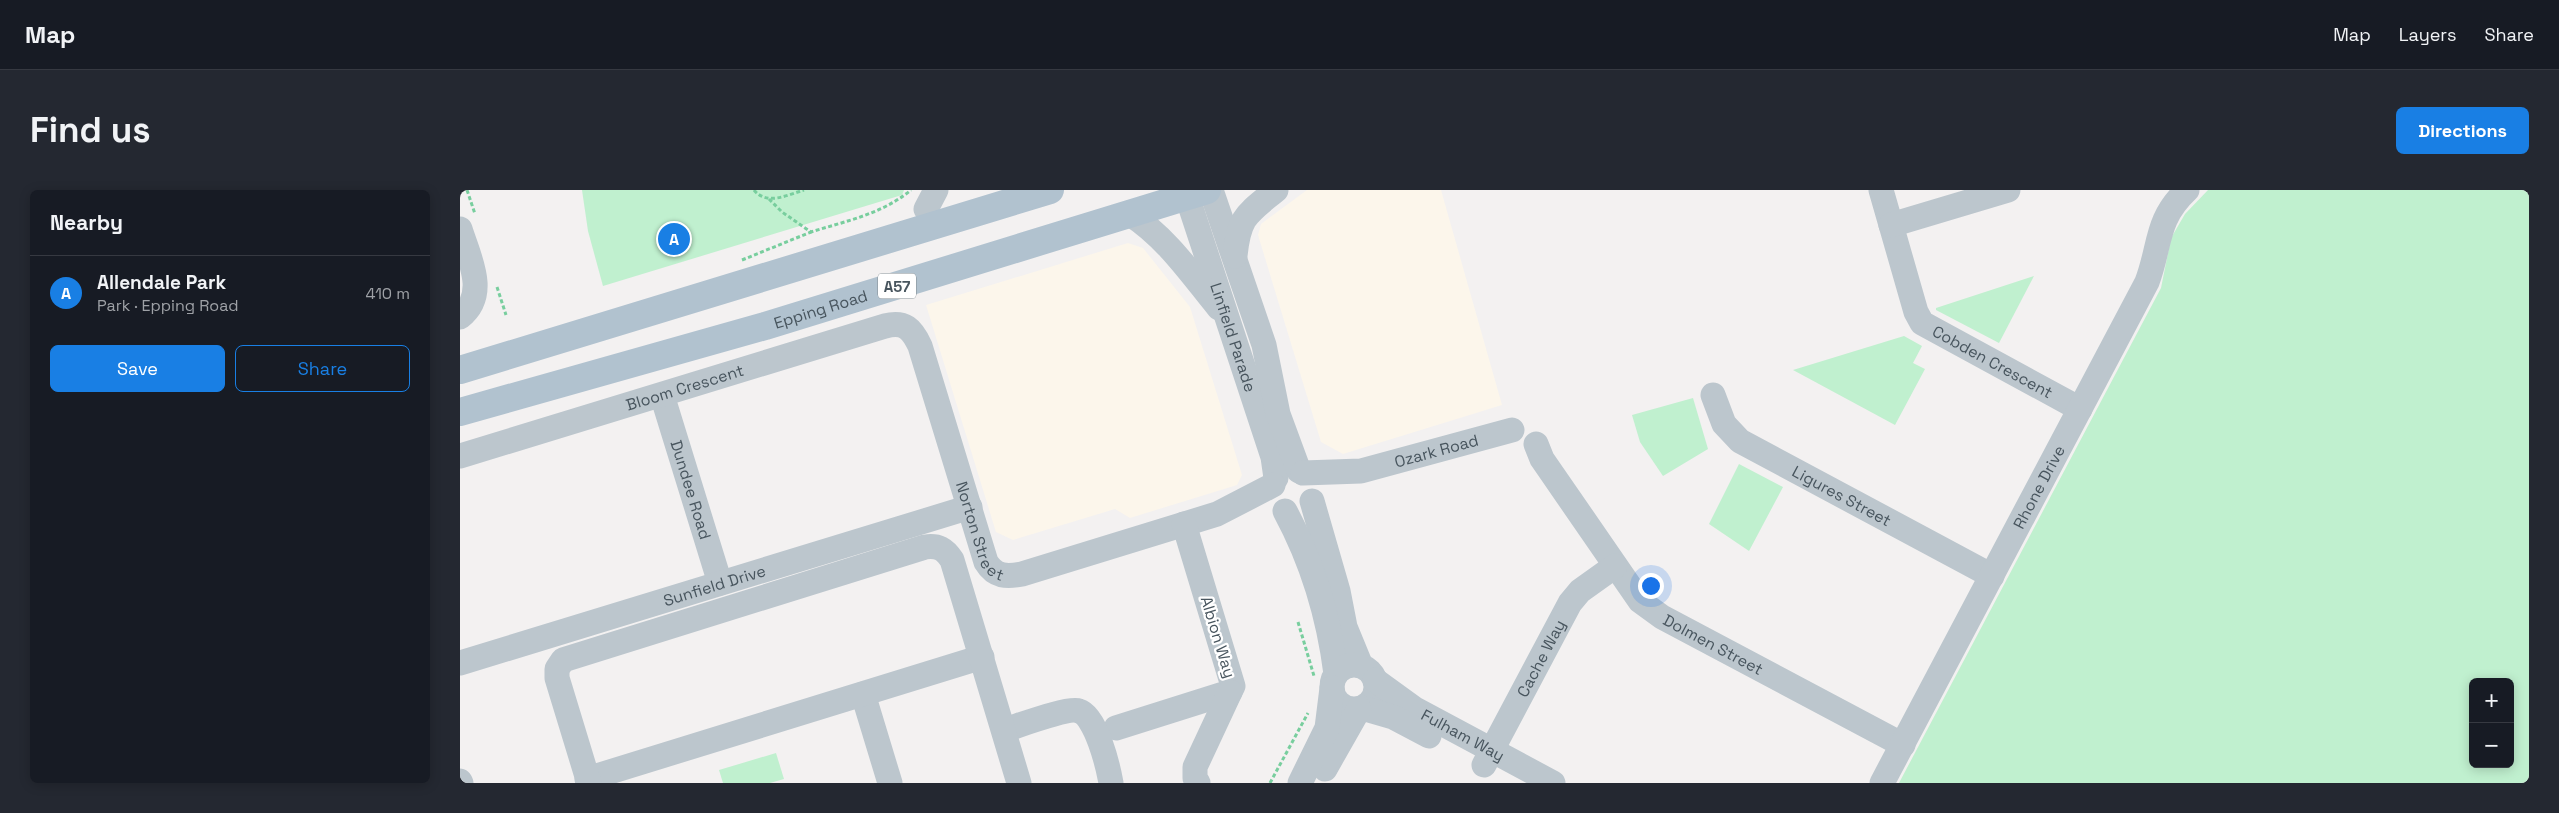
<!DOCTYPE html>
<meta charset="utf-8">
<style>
:root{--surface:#171b24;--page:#242831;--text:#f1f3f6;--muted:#9ea1a6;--line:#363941;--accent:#197fe4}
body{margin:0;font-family:"Space Grotesk",sans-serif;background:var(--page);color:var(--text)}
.controls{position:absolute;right:15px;bottom:15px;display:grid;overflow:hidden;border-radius:8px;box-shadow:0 2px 12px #0003}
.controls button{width:45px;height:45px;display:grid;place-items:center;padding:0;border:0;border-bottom:1px solid var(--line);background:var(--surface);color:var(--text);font:25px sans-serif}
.you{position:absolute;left:1190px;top:395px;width:18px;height:18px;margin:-12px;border:4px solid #fff;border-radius:50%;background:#1a73e8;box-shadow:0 0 0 8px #1a73e833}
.badge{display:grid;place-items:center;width:32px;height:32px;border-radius:50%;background:var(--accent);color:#fff;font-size:16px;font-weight:700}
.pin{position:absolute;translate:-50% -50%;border:2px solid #fff;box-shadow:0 1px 5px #0006}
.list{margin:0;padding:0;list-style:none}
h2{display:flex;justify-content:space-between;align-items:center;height:65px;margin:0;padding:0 20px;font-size:21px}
h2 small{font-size:16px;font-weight:400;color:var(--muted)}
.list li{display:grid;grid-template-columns:32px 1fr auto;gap:15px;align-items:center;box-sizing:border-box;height:75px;padding:0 20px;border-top:1px solid var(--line)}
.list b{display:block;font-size:19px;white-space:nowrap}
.list p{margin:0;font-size:16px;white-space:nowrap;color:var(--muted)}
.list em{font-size:16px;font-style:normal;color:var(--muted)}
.actions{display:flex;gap:10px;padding:15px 20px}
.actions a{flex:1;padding:11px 0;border:1px solid var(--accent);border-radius:8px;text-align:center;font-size:18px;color:var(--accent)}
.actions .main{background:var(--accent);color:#fff}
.map{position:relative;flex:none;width:2069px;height:593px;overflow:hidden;border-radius:8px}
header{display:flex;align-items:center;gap:30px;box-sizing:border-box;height:70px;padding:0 25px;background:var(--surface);border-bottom:1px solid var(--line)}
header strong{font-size:24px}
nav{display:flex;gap:28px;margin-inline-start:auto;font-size:18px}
.intro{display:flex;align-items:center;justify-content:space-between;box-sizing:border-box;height:120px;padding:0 30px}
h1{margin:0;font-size:35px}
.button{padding:12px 22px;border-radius:8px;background:var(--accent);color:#fff;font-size:18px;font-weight:700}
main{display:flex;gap:30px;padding:0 30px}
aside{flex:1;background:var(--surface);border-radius:8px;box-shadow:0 2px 12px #0003}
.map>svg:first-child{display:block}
.commercial{fill:#fcf6eb}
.green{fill:#c0f0cf;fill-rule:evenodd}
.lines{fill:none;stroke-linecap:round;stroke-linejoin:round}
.path{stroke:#78ce9e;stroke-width:3;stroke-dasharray:4 2.5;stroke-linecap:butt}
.minor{stroke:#bcc6cd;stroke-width:25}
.major{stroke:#b1c2cf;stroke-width:28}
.labels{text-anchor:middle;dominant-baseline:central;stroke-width:4.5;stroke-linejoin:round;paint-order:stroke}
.shield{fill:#fff;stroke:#7f888e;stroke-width:1}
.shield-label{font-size:15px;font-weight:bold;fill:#48555e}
.street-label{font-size:16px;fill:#48555e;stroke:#fff}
</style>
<header>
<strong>Map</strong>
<nav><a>Map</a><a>Layers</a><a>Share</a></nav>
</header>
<div class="intro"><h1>Find us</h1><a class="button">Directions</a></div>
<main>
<aside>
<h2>Nearby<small></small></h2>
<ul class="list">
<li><span class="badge">A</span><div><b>Allendale Park</b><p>Park · Epping Road</p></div><em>410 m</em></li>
</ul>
<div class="actions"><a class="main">Save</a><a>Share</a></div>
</aside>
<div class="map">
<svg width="2069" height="593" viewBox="0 0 2069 593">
<rect width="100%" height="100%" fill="#f3f1f1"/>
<!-- commercial -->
<g class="commercial">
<polygon points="847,0 981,0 1042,215 883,264 861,252 798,45 801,34"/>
<polygon points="668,53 683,58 730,117 782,285 777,295 670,328 655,319 553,350 536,342 466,115"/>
</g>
<!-- green -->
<g class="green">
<polygon points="122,0 444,0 442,5 143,96 128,41"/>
<path d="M1748 0H2069V593H1439L1701 98 1711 48 1725 24ZM2013 492H2050V574H2013Z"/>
<polygon points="1574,86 1539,153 1476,120 1476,118"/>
<polygon points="1444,146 1462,156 1453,173 1465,179 1435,235 1333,180"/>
<polygon points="1233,208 1248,259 1203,286 1180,252 1172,225"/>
<polygon points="1279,274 1323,297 1289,361 1249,334"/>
<polygon points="316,563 324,589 310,593 263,593 259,580"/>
</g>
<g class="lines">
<!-- path -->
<g class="path">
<polyline points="7,0 15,24"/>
<path d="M294 0C307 16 327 5 344 0"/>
<path d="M309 9 322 22 351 42C386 31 422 24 451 0"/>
<polyline points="282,70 351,42"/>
<polyline points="37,97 46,125"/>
<polyline points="838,432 854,486"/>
<polyline points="810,593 848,523"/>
</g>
<!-- minor -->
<g class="minor">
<path id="s1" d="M725 0 813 267 816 288"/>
<polyline points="751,0 804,155 818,224 839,281"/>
<path id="s2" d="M1421 0 1456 122 1462 133 1620 219"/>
<polyline points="466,19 476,0"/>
<path d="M670 24C707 48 731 84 759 118"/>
<polyline points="1431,35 1548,0"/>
<path d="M0 39C9 68 29 104 0 127"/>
<path d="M775 66C779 26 787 24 816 0"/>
<path id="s3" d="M202 205 260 393"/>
<path id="s4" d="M1253 205 1264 234 1280 251 1532 386"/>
<path id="s5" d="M1076 254 1082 269 1180 411 1202 427 1443 555"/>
<path id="s6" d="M0 266 425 136C445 131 452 139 460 156L526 372C535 387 547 387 562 384L757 324 813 295"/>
<path id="s7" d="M843 283 901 281 1052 240"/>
<polyline points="852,311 878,401 885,437 901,476"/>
<path d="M825 321C852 371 869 428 876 484"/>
<path id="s8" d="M0 473 510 317"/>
<circle cx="894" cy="497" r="22"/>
<path id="s9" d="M915 490 955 519 1093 593"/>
<polyline points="403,504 430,593"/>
<polyline points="902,518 933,527 969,546"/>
<polyline points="656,538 770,502 773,496 724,334"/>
<path d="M544 540C558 536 608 517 619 521 636 526 648 576 651 593"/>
<path id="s10" d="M1024 575 1110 413 1120 401 1155 376"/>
<polyline points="865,579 899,519"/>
<polyline points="127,589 522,467"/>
<polyline points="0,591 1,593"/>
<path d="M129 593 97 488V479L103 470 465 357C478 355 485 359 492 370L559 593"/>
<polyline points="738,593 735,588 735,577 770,502"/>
<polyline points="840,593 867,538 872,498"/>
<path id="s11" d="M1422 593 1687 92C1701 55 1695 30 1727 0"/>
</g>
<!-- major -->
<g class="major">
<polyline points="0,180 590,0"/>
<path id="s12" d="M0 222 305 136 747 0"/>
</g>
</g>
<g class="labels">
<!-- shield labels -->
<rect class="shield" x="418" y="83.5" width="38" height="25" rx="4"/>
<g class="shield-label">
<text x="437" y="96">A57</text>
</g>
<!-- street labels -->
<g class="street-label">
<text stroke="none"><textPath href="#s12" startOffset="375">Epping Road</textPath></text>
<text stroke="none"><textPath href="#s1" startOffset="155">Linfield Parade</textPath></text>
<text stroke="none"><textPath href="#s2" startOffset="220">Cobden Crescent</textPath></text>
<text stroke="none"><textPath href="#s6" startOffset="235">Bloom Crescent</textPath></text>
<text stroke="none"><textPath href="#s7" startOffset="136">Ozark Road</textPath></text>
<text stroke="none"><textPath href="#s11" startOffset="335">Rhone Drive</textPath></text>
<text stroke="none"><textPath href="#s3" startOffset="99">Dundee Road</textPath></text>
<text stroke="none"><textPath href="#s4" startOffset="170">Ligures Street</textPath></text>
<text stroke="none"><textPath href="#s6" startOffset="685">Norton Street</textPath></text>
<text stroke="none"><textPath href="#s8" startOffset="266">Sunfield Drive</textPath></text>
<text transform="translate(758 447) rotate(73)">Albion Way</text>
<text stroke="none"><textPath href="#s5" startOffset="274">Dolmen Street</textPath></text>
<text stroke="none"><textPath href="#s10" startOffset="121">Cache Way</textPath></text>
<text stroke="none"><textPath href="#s9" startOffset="104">Fulham Way</textPath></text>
</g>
</g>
</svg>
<div class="controls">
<button>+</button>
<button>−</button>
</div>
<div class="you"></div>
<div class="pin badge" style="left:214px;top:49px">A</div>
</div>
</main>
